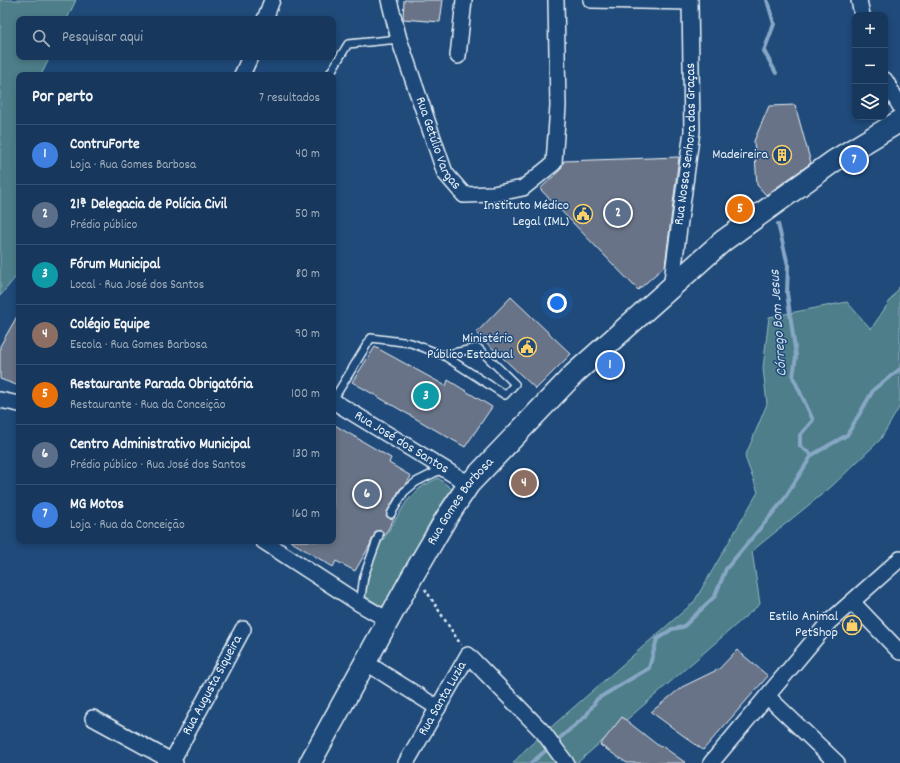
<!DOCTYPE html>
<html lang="pt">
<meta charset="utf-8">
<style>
:root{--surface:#17385c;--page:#203f62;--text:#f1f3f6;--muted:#9eacbb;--line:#365272;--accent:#ffd166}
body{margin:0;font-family:Dekko,sans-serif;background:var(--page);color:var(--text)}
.controls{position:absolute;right:12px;top:12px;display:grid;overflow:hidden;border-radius:8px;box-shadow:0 2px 6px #0003}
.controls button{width:36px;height:36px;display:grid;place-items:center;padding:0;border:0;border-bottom:1px solid var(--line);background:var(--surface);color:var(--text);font:20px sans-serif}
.you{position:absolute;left:557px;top:303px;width:14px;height:14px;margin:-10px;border:3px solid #fff;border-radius:50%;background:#1a73e8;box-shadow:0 0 0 6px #1a73e833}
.badge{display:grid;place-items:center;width:26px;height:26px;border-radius:50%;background:var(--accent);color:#fff;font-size:13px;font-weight:700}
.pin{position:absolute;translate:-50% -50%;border:2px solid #fff;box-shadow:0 1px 4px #0006}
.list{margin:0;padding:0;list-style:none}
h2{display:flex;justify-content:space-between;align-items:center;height:52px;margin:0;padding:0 16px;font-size:17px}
h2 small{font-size:13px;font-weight:400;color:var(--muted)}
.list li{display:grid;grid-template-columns:26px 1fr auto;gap:12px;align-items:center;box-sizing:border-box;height:60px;padding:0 16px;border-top:1px solid var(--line)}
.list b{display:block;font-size:15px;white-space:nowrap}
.list p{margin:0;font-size:13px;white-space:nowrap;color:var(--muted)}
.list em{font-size:13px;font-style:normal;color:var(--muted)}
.icon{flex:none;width:22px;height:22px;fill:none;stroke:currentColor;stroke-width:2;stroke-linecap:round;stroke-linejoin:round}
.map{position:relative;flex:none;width:900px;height:763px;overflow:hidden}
.search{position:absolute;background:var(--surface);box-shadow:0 2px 6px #0003;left:16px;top:16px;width:320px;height:44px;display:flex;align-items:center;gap:10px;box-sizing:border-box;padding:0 14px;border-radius:8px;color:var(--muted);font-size:15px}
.panel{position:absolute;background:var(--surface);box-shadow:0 2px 6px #0003;left:16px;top:72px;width:320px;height:472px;border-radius:8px}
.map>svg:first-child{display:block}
.green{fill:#4d7e89;stroke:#9ab8c0}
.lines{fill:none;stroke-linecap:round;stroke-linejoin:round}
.stream{stroke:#87a7c5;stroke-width:4}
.building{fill:#677387;stroke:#e8f1f8}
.lane-casing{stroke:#e8f1f8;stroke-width:10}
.street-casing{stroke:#e8f1f8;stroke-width:18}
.secondary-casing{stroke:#e8f1f8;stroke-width:24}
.path{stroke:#e8f1f8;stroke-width:2.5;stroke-dasharray:3 3;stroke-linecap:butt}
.lane{stroke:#1f4a7a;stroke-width:7}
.street{stroke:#1f4a7a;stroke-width:15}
.secondary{stroke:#1f4a7a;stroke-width:21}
.labels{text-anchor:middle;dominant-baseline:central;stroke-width:3;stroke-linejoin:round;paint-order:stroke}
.street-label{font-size:14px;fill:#e8f1f8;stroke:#1f4a7a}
.poi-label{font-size:14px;fill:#e8f1f8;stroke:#1f4a7a;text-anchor:end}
.water-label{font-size:15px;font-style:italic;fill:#d0deeb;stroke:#1f4a7a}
</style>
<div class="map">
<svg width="900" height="763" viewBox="0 0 900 763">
<rect width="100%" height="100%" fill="#1f4a7a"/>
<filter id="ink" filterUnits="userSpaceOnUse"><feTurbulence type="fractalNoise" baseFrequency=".025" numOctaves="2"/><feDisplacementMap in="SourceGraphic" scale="8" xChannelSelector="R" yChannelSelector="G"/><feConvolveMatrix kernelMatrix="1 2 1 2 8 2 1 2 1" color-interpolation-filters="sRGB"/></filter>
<g filter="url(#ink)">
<!-- green -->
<g class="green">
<polygon points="0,0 76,0 67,19 19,19 19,57 50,57 41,75 19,75 19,273 0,296"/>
<polygon points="900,286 900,406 880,440 831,487 752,551 760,604 577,763 513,763 526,749 694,602 758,492 745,457 767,404 763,368 769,317 847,302 871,329"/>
<polygon points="438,478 452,489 433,517 384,608 365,596 370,570 378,548 407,501 421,487"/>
</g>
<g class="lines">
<!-- stream -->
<g class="stream">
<polyline points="767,0 774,24 764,51 776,73"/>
<polyline points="778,224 788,265 787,293 796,356 793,377 813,420 800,435 800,446 812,455"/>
<polyline points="555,742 586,716 597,699 649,668 657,639 672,629 683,627 715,596 726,569 782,502 812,455 847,435 874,389 900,369"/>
<polyline points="531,763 550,747"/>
</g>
</g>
<!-- building -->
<g class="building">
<polygon points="404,0 443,0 440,22 403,19"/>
<polygon points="795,105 811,163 766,195 757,185 754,141 769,106"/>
<polygon points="679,157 665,266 638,290 540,189 560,170 564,161"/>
<polygon points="511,297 571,354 536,389 476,333"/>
<polygon points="19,313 19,386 0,379 0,346"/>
<polygon points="375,347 446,386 448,380 492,407 465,447 352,382"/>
<polygon points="333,424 391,458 389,463 411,476 407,483 400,489 387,512 386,516 389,518 395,517 384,536 381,530 376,531 369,547 355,571 336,561 333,567 290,541 333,541"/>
<polygon points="737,650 768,676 703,750 651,712 682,687 719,669"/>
<polygon points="622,717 660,747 662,746 686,763 627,763 600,745"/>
</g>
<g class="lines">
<defs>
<g id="lane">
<polyline points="329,75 348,44 399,39"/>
<polyline points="333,400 371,338 411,343 443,355 505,395 515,384 478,348 443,355"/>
<polyline points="391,514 404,492 416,482 444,468"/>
<polyline points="360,604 364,576 379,535"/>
</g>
<g id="street">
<path id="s1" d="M389 0 399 39 445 173 464 195 493 194 523 188 554 163 558 106 556 0"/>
<polyline points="591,0 690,2"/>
<polyline points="859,0 862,15"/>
<polyline points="265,19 272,0"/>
<polyline points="458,56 464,0"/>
<polyline points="242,75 250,57"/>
<polyline points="885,80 900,106"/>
<path id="s2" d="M671 288 692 131 690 0"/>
<polyline points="0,400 19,404"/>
<path id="s3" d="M333 401 469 484"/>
<polyline points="263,541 360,604 388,620"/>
<polyline points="852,602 900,652"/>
<polyline points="365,662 438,708"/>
<polyline points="767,696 837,763"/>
<polyline points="93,718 175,763"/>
<path id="s4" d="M171 763 243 629"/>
<path id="s5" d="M406 763 468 655 543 732 566 763"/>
<polyline points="711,763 829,622 900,559"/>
</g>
<g id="secondary">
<path id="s6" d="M310 763 412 577 447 517 469 484 574 374 723 241 834 161 900 121"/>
</g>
</defs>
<!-- lane casing -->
<use href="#lane" class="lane-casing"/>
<!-- street casing -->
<use href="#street" class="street-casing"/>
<!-- secondary casing -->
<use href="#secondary" class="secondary-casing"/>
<!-- path -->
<polyline class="path" points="425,589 461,645"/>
<!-- lane -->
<use href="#lane" class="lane"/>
<!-- street -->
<use href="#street" class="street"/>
<!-- secondary -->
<use href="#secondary" class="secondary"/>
</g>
</g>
<!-- icons -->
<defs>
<symbol id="building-ring" viewBox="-11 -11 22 22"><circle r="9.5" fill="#1f4a7a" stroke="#ffd166" stroke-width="1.5"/><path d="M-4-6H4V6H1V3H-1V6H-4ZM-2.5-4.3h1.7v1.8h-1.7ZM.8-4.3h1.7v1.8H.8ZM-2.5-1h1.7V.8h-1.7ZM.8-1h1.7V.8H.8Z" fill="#ffd166"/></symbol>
<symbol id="civic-ring" viewBox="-11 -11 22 22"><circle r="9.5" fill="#1f4a7a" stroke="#ffd166" stroke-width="1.5"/><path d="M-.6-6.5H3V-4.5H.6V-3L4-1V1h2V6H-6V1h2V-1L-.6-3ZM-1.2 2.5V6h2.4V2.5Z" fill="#ffd166"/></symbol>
<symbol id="shop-ring" viewBox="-11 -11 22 22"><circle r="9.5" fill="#1f4a7a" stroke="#ffd166" stroke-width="1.5"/><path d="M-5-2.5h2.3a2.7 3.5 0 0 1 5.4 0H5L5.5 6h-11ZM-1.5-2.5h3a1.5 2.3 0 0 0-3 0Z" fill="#ffd166"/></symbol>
</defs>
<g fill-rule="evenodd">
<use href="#building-ring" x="771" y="144" width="22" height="22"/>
<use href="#civic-ring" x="572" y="203" width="22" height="22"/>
<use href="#civic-ring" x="516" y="336" width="22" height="22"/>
<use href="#shop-ring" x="841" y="614" width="22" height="22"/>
</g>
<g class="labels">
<!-- street labels -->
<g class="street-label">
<text stroke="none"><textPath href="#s1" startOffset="152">Rua Getúlio Vargas</textPath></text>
<text stroke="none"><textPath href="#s2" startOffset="145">Rua Nossa Senhora das Graças</textPath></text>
<text stroke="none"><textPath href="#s3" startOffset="80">Rua José dos Santos</textPath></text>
<text stroke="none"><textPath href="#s6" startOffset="302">Rua Gomes Barbosa</textPath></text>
<text stroke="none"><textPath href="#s4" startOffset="88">Rua Augusta Siqueira</textPath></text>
<text stroke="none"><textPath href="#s5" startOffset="74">Rua Santa Luzia</textPath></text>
</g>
<!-- poi labels -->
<g class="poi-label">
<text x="768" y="155">Madeireira</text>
<text x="569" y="206">Instituto Médico<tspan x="569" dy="16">Legal (IML)</tspan></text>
<text x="513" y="339">Ministério<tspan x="513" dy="16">Público Estadual</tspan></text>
<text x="838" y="617">Estilo Animal<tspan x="838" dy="16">PetShop</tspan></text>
</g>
<!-- water labels -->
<g class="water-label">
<text transform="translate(779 323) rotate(-94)">Córrego Bom Jesus</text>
</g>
</g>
</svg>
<div class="controls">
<button>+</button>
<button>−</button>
<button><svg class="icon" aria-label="layers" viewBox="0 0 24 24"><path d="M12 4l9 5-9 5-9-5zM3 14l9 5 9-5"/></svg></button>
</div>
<div class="you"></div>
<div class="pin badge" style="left:610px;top:365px;background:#3f7fe0">1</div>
<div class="pin badge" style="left:618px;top:213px;background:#5c6f8a">2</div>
<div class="pin badge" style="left:426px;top:396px;background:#0f9aa8">3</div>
<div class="pin badge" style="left:524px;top:483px;background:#8d6e63">4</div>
<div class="pin badge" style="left:740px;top:209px;background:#e8710a">5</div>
<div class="pin badge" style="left:367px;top:494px;background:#5c6f8a">6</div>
<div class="pin badge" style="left:854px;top:160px;background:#3f7fe0">7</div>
<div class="search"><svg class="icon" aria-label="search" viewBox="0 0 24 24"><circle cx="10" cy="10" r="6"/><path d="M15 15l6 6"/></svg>Pesquisar aqui</div>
<section class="panel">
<h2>Por perto<small>7 resultados</small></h2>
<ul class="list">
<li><span class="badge" style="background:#3f7fe0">1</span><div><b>ContruForte</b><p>Loja · Rua Gomes Barbosa</p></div><em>40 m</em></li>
<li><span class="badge" style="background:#5c6f8a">2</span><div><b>21ª Delegacia de Polícia Civil</b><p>Prédio público</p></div><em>50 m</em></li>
<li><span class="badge" style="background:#0f9aa8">3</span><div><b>Fórum Municipal</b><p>Local · Rua José dos Santos</p></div><em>80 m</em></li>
<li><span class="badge" style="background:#8d6e63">4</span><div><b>Colégio Equipe</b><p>Escola · Rua Gomes Barbosa</p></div><em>90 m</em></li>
<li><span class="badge" style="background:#e8710a">5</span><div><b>Restaurante Parada Obrigatória</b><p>Restaurante · Rua da Conceição</p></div><em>100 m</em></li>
<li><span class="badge" style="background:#5c6f8a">6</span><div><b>Centro Administrativo Municipal</b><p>Prédio público · Rua José dos Santos</p></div><em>130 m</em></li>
<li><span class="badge" style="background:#3f7fe0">7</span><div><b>MG Motos</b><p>Loja · Rua da Conceição</p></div><em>160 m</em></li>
</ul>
</section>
</div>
